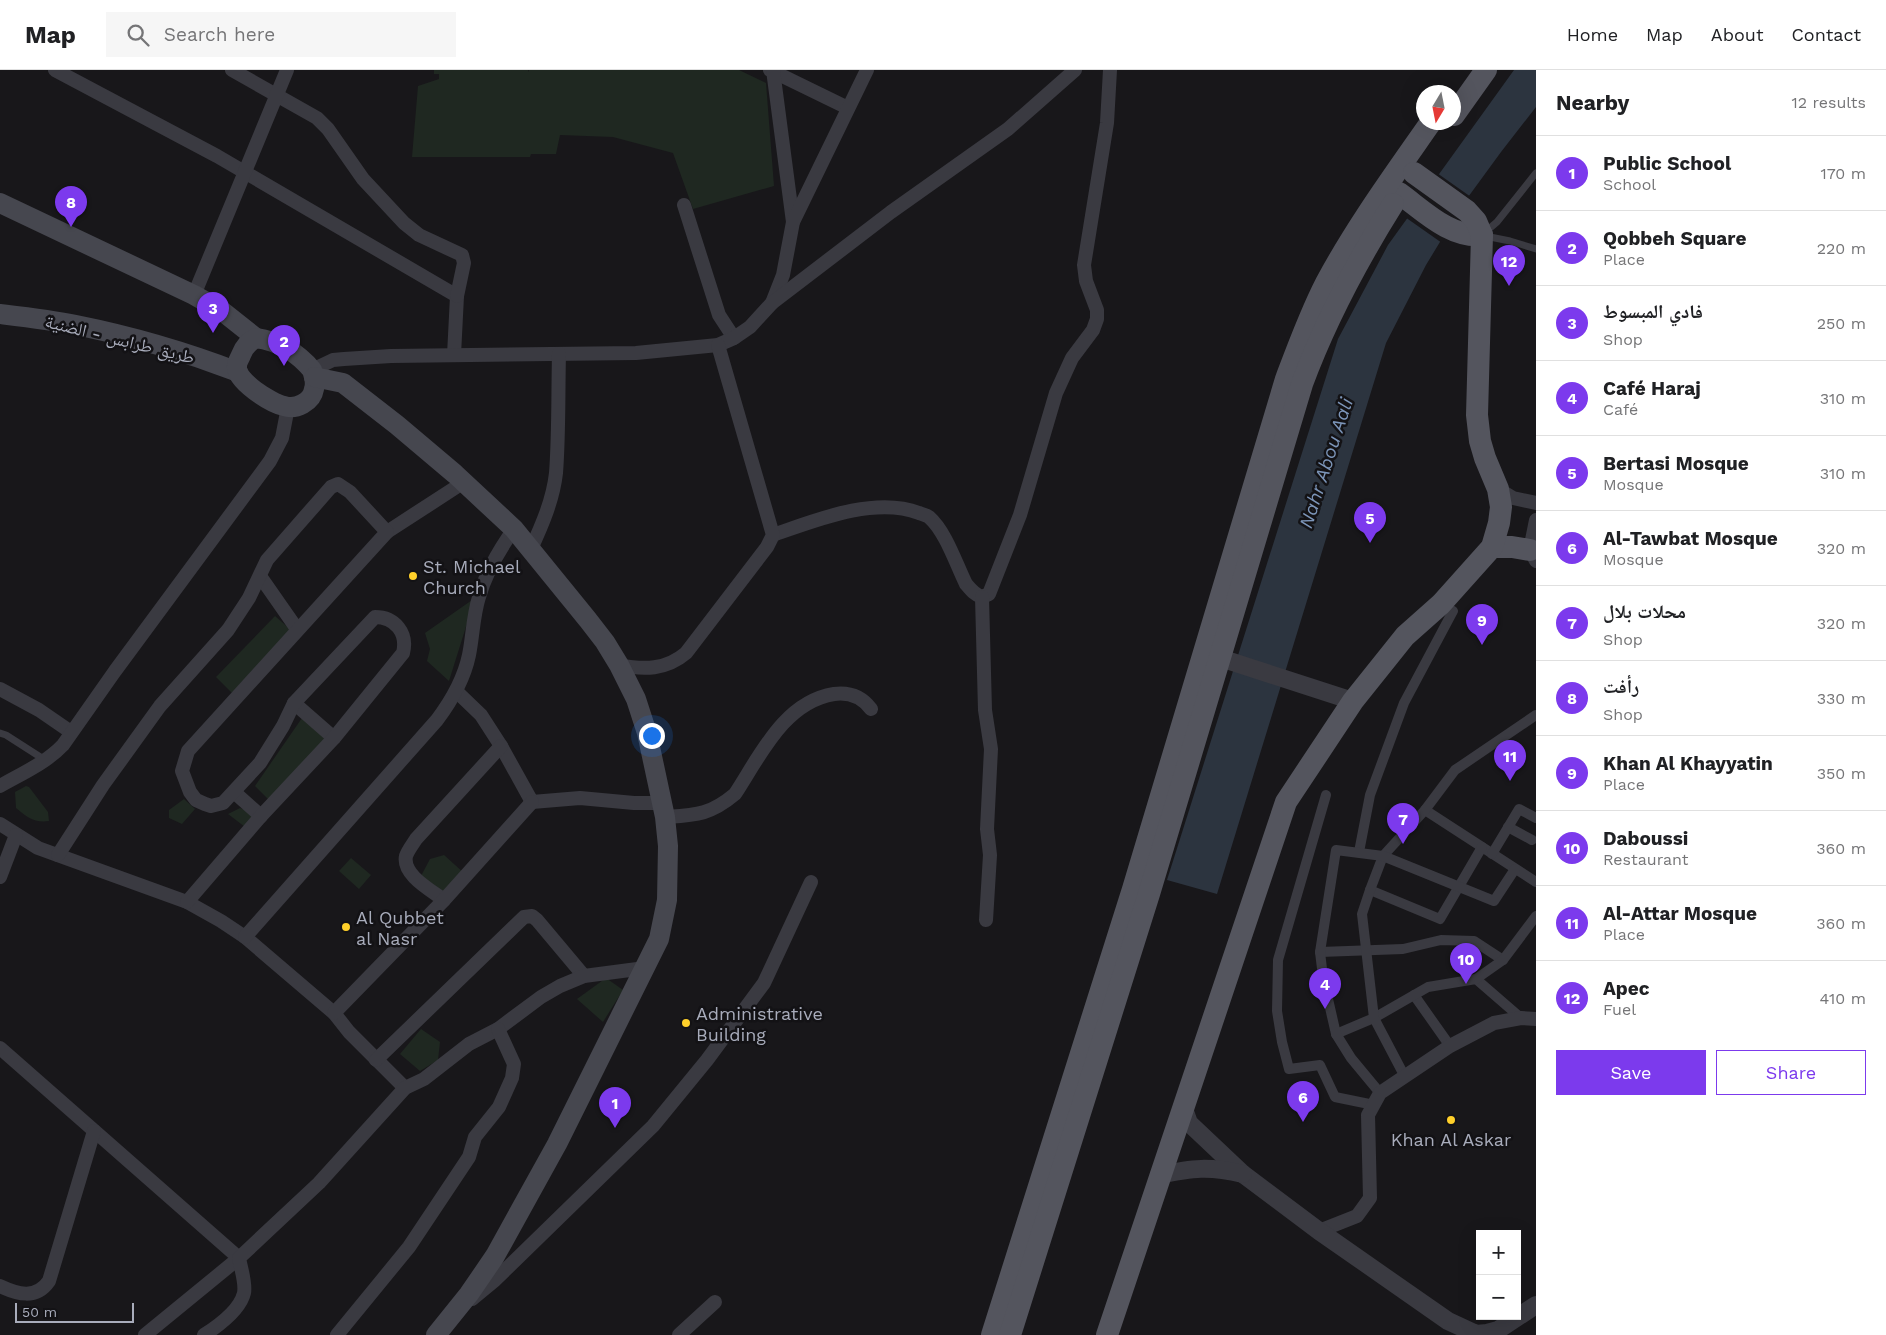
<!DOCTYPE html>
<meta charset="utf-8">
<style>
:root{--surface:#fff;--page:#f6f6f6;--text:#202124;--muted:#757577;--line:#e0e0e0;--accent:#7c3aed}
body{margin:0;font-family:"Work Sans","Noto Naskh Arabic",sans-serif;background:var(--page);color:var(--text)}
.controls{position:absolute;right:15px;bottom:15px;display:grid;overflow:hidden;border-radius:0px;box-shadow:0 5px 20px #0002}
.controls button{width:45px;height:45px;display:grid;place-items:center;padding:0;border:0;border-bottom:1px solid var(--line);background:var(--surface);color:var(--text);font:25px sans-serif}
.compass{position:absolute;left:1416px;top:15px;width:45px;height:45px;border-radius:50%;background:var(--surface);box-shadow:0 5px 20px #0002;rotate:190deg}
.scale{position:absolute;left:15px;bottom:12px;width:119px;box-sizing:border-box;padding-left:5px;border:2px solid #a8acbb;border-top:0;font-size:14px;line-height:18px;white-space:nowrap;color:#a8acbb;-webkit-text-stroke:4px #131215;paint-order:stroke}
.you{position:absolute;left:651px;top:665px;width:18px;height:18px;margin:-12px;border:4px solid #fff;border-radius:50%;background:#1a73e8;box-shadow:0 0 0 8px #1a73e833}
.badge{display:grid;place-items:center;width:32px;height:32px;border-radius:50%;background:var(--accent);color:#fff;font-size:16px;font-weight:700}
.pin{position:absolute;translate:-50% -41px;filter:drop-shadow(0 1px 2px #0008)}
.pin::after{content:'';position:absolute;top:26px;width:18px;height:15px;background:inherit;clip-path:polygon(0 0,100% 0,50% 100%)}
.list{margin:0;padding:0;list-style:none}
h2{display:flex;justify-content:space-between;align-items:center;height:65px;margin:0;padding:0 20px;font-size:21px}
h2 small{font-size:16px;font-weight:400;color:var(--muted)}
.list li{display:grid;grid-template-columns:32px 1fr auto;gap:15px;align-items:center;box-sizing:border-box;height:75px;padding:0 20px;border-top:1px solid var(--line)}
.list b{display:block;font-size:19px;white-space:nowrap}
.list p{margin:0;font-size:16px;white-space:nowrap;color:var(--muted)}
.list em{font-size:16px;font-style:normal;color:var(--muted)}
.actions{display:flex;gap:10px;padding:15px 20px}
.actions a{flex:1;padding:11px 0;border:1px solid var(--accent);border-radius:0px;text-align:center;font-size:18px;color:var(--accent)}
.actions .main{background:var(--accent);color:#fff}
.icon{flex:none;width:28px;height:28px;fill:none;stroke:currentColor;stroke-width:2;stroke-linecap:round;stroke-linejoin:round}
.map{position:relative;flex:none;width:1536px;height:1265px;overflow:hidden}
header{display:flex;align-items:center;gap:30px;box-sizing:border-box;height:70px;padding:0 25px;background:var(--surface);border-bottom:1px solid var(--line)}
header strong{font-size:24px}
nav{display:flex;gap:28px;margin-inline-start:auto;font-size:18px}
.search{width:350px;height:45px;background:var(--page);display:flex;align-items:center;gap:12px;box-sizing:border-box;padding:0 18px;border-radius:0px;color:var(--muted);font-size:19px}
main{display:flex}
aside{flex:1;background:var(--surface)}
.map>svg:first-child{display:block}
.green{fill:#1f2821}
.water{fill:#2c343f}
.pier{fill:#18171a}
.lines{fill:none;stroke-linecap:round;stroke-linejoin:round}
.service{stroke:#3a3a41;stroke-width:7}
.pedestrian{stroke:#3a3a41;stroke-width:10}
.minor{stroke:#3a3a41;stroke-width:14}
.tertiary{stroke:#3a3a41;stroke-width:18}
.secondary{stroke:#46474f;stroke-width:20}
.primary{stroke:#54555e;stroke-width:22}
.poi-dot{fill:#ffd02a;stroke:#131215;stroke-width:2}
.labels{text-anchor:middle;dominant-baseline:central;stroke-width:5;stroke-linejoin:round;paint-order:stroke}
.street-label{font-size:18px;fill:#a8acbb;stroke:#131215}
.poi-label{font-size:18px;fill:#a8acbb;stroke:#131215;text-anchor:start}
.water-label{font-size:19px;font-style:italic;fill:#7c95b9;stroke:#131215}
</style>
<header>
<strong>Map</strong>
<div class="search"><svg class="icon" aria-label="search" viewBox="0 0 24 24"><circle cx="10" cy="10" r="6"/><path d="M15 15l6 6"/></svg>Search here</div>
<nav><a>Home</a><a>Map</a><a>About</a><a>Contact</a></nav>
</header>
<main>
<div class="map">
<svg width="1536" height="1265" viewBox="0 0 1536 1265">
<rect width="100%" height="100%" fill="#18171a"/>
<!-- green -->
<g class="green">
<polygon points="434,0 528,0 528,2 529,0 739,0 766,13 774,116 693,139 673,83 613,67 560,65 556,84 531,84 530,87 412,87 418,16 439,9 439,4 434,4"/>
<polygon points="475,528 449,611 427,591 430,579 425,563"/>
<polygon points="275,546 291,560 232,623 216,607"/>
<polygon points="302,648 328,671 271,732 255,716"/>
<path d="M26 716 29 717 48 742 49 751C34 753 27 747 16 738L15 722Z"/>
<polygon points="184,729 195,739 182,754 169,748 169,740"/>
<polygon points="240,738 251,742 256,750 249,760 228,744"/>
<polygon points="444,785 465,804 444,826 421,806 430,789"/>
<polygon points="351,788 371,805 359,819 339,801"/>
<polygon points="606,908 623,920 603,952 577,929"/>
<polygon points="421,959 440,972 438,990 420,1001 400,984"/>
</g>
<!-- water -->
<polygon class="water" points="1514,0 1536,0 1536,37 1501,82 1463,134 1426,195 1386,273 1217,824 1167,810 1338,269 1388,175"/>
<!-- pier -->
<polygon class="pier" points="1437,103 1471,127 1442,173 1405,147"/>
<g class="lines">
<!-- service -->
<g class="service">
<polyline points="1484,163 1497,152 1536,103"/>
<polyline points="1485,166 1510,171 1536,179"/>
<polyline points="0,663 6,665 45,690"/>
</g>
<!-- pedestrian -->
<g class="pedestrian">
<polyline points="1326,725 1278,890 1277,941 1282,972 1289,999 1320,995 1335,1027 1374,1035"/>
<polyline points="1425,740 1536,812"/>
<polyline points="1508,757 1532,770"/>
<polyline points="1359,782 1370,725 1404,633 1453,541 1441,534"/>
<polyline points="1492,784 1519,739 1536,748"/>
<polyline points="1370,820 1440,849 1482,777"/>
<polyline points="1320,882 1403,879 1441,870 1474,871 1503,890"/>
<polyline points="1476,909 1521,948"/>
<polyline points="1414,925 1450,976"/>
<polyline points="1336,964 1374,948 1428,917 1476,909 1503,890 1536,846"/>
<polyline points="1405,1007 1374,948 1362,844 1370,820 1383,786 1425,740 1455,700 1536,645"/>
<polyline points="1380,1023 1351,988 1336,964 1323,907 1320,882 1336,780 1383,786 1494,831 1515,799"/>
</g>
<!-- minor -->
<g class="minor">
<polyline points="55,0 217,86 457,226 454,285"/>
<polyline points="232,0 317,48 328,59 363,109 404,153 419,165 462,185 464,193 457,226"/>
<polyline points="770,0 848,38"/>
<polyline points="773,0 793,152"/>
<polyline points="684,135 719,245 734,268"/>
<polyline points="194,225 287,0"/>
<polyline points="772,233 783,205 793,152 867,0"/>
<polyline points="312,300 333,290 344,289 391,286 636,283 718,275 734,268 750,257 772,233 891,142 1008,59 1075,0"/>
<polyline points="1498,419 1513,428 1536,433"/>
<polyline points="1536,450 1530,480 1536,491"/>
<polyline points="387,462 464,412"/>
<path d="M773 465C816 450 875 426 919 443 922 444 926 445 929 447 946 462 956 494 966 514 971 520 975 525 982 527L989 524 1020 445 1056 323 1072 288 1093 260 1097 249V240L1086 211 1084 195 1107 53 1110 0"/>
<path d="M531 479C542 455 553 430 556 403 559 364 558 323 559 284"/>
<polyline points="260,506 297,559"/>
<polyline points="982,527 985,640 991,679 987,759 990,785 986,850"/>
<path d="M619 595C644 600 666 600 686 583L767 477 773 465 718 275"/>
<polyline points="0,619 39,640 71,662"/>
<polyline points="456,621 481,645 501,676 532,732 580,728 634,733 663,733"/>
<polyline points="294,633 334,668"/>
<path d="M0 716C21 704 46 693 63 675L115 601 270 391 282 368 288 337"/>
<polyline points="234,722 261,746"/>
<path d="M665 747C696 745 710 745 735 724 760 686 784 632 834 624 849 622 862 627 871 639"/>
<polyline points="0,754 38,778 187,832 221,851 245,867 334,943 349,962 405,1018"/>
<path d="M58 785 103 715 160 636 228 560 249 528 267 490 331 417 338 414 350 422 387 462 188 681 182 701 190 722 196 730 205 734 211 736 223 733 260 693 283 656 294 633 375 547C395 547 408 563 403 583L334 668 261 746 187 832"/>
<polyline points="0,807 16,765"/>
<path d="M444 830C431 820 402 805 406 786 408 780 413 774 416 769L501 676"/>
<path d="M245 867 437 650C452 630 464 609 469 585 473 565 473 546 479 527 486 502 499 480 514 459"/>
<polyline points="334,943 444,830 532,732"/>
<polyline points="0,978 239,1188 145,1265"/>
<polyline points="376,990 524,847 532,846 537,850 584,906"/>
<polyline points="1319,1161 1357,1146 1370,1128 1368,1045 1380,1023 1450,976 1494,953 1521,948 1536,949"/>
<path d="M0 1216C17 1224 36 1230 49 1211L94 1061"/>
<polyline points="472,1229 495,1210 653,1056 707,990 764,913 811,812"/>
<path d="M204 1265C218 1256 240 1240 244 1223 246 1213 241 1199 239 1188L319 1113 405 1018 424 1009 469 974 498 959 541 927 560 916 584 906 645 898"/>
<polyline points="337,1265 409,1177 469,1087 475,1067 499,1037 512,1008 514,994 498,959"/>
<polyline points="679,1265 715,1232"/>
</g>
<!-- tertiary -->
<g class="tertiary">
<polyline points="1208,584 1353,631"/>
<polyline points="1183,1036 1189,1053 1243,1104 1319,1161 1448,1251 1476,1264 1487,1263 1498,1260 1536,1235"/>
<path d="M1159 1105C1193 1098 1209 1096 1243 1104"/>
</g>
<!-- secondary -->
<g class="secondary">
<polyline points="0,133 194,225 222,241 256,268"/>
<path d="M0 244C25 247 51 250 76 255 131 266 186 282 238 302"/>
<path d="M256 268C278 271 298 283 312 300 314 306 316 313 314 319 312 332 296 340 284 336 271 333 235 311 237 296 237 292 240 288 241 285 244 277 248 272 256 268Z"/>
<polyline points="314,307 343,313 397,355 455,404 514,459 588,550 605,572 619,595 636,629 647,663 665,747 668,776 667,830 659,869 557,1074 495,1186 469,1224 436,1265"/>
</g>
<!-- primary -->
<g class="primary">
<polyline points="1454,45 1486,0"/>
<path d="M1399 123C1424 141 1450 168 1482 165"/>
<polyline points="1492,477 1512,477 1530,480"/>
<path d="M992 1265 1133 819 1286 309C1298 277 1310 244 1326 213 1356 157 1394 105 1431 52"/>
<path d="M1010 1265 1149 824 1302 314C1326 249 1356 193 1393 134"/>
<polyline points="1107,1265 1286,732 1353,631 1405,566 1441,534 1492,477 1499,453 1501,437 1498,419 1485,388 1480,371 1477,345 1482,165 1476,151 1467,141 1414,103"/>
</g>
</g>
<!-- markers -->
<g class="poi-dot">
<circle cx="413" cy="506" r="5"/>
<circle cx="346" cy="857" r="5"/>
<circle cx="686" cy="953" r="5"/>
<circle cx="1451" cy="1050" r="5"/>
</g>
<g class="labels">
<!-- street labels -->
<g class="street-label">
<text transform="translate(120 269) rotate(14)">طريق طرابس - الضنية</text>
</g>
<!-- poi labels -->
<g class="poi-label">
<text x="423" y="496">St. Michael<tspan x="423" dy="21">Church</tspan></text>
<text x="356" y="847">Al Qubbet<tspan x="356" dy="21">al Nasr</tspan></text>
<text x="696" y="943">Administrative<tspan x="696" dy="21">Building</tspan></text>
<text x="1451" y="1069" text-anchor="middle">Khan Al Askar</text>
</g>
<!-- water labels -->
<g class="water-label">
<text transform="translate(1326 393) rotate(-72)">Nahr Abou Aali</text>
</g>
</g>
</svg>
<div class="controls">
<button>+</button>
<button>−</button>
</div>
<svg class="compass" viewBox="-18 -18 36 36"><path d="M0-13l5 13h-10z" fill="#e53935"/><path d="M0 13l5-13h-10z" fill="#757577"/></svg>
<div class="scale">50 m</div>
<div class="you"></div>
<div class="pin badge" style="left:615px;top:1058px">1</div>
<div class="pin badge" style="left:284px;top:296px">2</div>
<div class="pin badge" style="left:213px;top:263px">3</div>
<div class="pin badge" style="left:1325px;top:939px">4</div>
<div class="pin badge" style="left:1370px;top:473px">5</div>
<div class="pin badge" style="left:1303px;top:1052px">6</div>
<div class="pin badge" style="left:1403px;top:774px">7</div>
<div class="pin badge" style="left:71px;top:157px">8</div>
<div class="pin badge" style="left:1482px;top:575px">9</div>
<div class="pin badge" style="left:1466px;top:914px">10</div>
<div class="pin badge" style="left:1510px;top:711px">11</div>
<div class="pin badge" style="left:1509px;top:216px">12</div>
</div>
<aside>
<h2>Nearby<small>12 results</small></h2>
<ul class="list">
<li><span class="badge">1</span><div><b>Public School</b><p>School</p></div><em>170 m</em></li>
<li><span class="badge">2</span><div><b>Qobbeh Square</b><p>Place</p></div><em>220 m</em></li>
<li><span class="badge">3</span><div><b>فادي المبسوط</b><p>Shop</p></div><em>250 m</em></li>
<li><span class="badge">4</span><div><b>Café Haraj</b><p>Café</p></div><em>310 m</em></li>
<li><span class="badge">5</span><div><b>Bertasi Mosque</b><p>Mosque</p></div><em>310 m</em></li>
<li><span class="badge">6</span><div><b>Al-Tawbat Mosque</b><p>Mosque</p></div><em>320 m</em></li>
<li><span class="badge">7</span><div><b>محلات بلال</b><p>Shop</p></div><em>320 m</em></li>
<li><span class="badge">8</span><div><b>رأفت</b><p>Shop</p></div><em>330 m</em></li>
<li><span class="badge">9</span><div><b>Khan Al Khayyatin</b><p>Place</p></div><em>350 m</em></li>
<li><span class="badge">10</span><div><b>Daboussi</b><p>Restaurant</p></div><em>360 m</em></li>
<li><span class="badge">11</span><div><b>Al-Attar Mosque</b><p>Place</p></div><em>360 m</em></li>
<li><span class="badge">12</span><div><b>Apec</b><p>Fuel</p></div><em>410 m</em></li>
</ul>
<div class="actions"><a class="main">Save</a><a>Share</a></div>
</aside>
</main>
